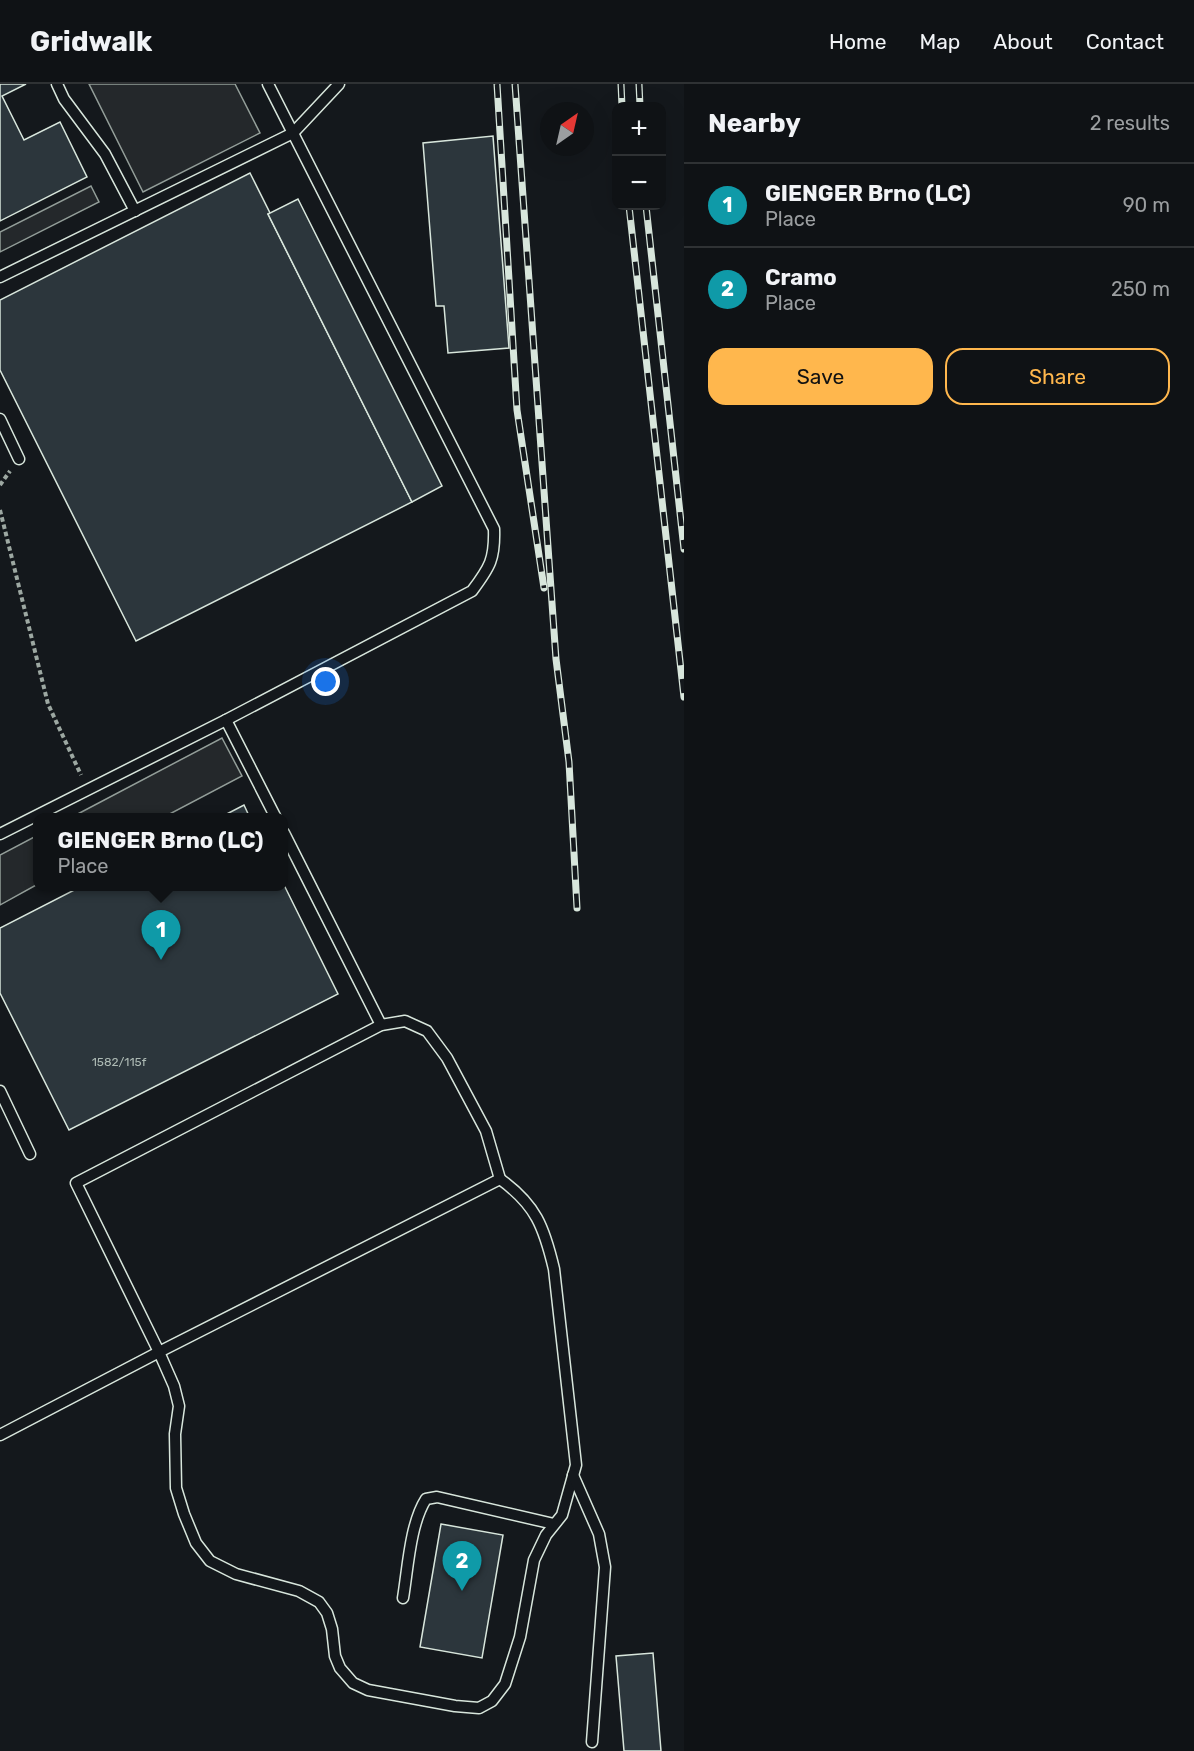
<!DOCTYPE html>
<meta charset="utf-8">
<style>
:root{--surface:#0f1215;--page:#1d2022;--text:#f1f3f6;--muted:#9b9ea0;--line:#2f3234;--accent:#ffb74d}
body{margin:0;font-family:Rubik,sans-serif;background:var(--page);color:var(--text)}
.controls{position:absolute;right:18px;top:18px;display:grid;overflow:hidden;border-radius:12px;box-shadow:0 6px 24px #0002}
.controls button{width:54px;height:54px;display:grid;place-items:center;padding:0;border:0;border-bottom:2px solid var(--line);background:var(--surface);color:var(--text);font:30px sans-serif}
.compass{position:absolute;left:540px;top:18px;width:54px;height:54px;border-radius:50%;background:var(--surface);box-shadow:0 6px 24px #0002;rotate:34deg}
.you{position:absolute;left:326px;top:598px;width:21px;height:21px;margin:-15px;border:4px solid #fff;border-radius:50%;background:#1a73e8;box-shadow:0 0 0 9px #1a73e833}
.badge{display:grid;place-items:center;width:39px;height:39px;border-radius:50%;background:var(--accent);color:#fff;font-size:20px;font-weight:700}
.pin{position:absolute;translate:-50% -50px;filter:drop-shadow(0 2px 3px #0008)}
.pin::after{content:'';position:absolute;top:32px;width:21px;height:18px;background:inherit;clip-path:polygon(0 0,100% 0,50% 100%)}
.popup{position:absolute;left:33px;top:729px;width:255px;height:78px;box-sizing:border-box;display:grid;place-content:center;border-radius:12px;background:var(--surface);filter:drop-shadow(0 2px 4px #0005);font-size:20px;white-space:nowrap;color:var(--muted)}
.popup b{font-size:22px;color:var(--text)}
.popup::after{content:'';position:absolute;left:50%;top:100%;margin-left:-12px;border:12px solid transparent;border-top-color:var(--surface)}
.list{margin:0;padding:0;list-style:none}
h2{display:flex;justify-content:space-between;align-items:center;height:78px;margin:0;padding:0 24px;font-size:26px}
h2 small{font-size:20px;font-weight:400;color:var(--muted)}
.list li{display:grid;grid-template-columns:39px 1fr auto;gap:18px;align-items:center;box-sizing:border-box;height:84px;padding:0 24px;border-top:2px solid var(--line)}
.list b{display:block;font-size:22px;white-space:nowrap}
.list p{margin:0;font-size:20px;white-space:nowrap;color:var(--muted)}
.list em{font-size:20px;font-style:normal;color:var(--muted)}
.actions{display:flex;gap:12px;padding:18px 24px}
.actions a{flex:1;padding:14px 0;border:2px solid var(--accent);border-radius:18px;text-align:center;font-size:21px;color:var(--accent)}
.actions .main{background:var(--accent);color:#111}
.map{position:relative;flex:none;width:684px;height:1667px;overflow:hidden}
header{display:flex;align-items:center;gap:36px;box-sizing:border-box;height:84px;padding:0 30px;background:var(--surface);border-bottom:2px solid var(--line)}
header strong{font-size:28px}
nav{display:flex;gap:33px;margin-inline-start:auto;font-size:21px}
main{display:flex}
aside{flex:1;background:var(--surface)}
.map>svg:first-child{display:block}
.parking{fill:#24282b;stroke:#939e99;stroke-width:1.5}
.building{fill:#2c363c;stroke:#d8e6dc;stroke-width:1.5}
.lines{fill:none;stroke-linecap:round;stroke-linejoin:round}
.lane-casing{stroke:#d8e6dc;stroke-width:13}
.path{stroke:#9da8a2;stroke-width:4;stroke-dasharray:4.5 3;stroke-linecap:butt}
.lane{stroke:#14181c;stroke-width:10}
.rail-casing{stroke:#d8e6dc;stroke-width:7}
.rail{stroke:#14181c;stroke-width:4.5;stroke-dasharray:14;stroke-linecap:butt}
.labels{text-anchor:middle;dominant-baseline:central;stroke-width:4.5;stroke-linejoin:round;paint-order:stroke}
.number-label{font-size:12px;fill:#adbab4}
</style>
<header>
<strong>Gridwalk</strong>
<nav><a>Home</a><a>Map</a><a>About</a><a>Contact</a></nav>
</header>
<main>
<div class="map">
<svg width="684" height="1667" viewBox="0 0 684 1667">
<rect width="100%" height="100%" fill="#14181c"/>
<!-- parking -->
<g class="parking">
<polygon points="89,0 235,0 260,49 143,108"/>
<polygon points="91,102 99,118 0,168 0,148"/>
<polygon points="222,654 242,692 164,733 72,733"/>
<polygon points="38,751 38,800 0,821 0,771"/>
</g>
<!-- building -->
<g class="building">
<polygon points="0,0 26,0 2,12 24,56 60,38 87,93 0,137"/>
<polygon points="493,52 509,264 448,269 444,222 436,222 423,59"/>
<polygon points="250,89 270,129 268,130 412,418 136,557 0,286 0,216"/>
<polygon points="298,115 442,402 412,418 268,130"/>
<polygon points="244,721 250,734 219,734"/>
<polygon points="284,801 338,910 69,1046 0,909 0,844 82,802"/>
<polygon points="441,1440 503,1451 482,1574 420,1563"/>
<polygon points="653,1569 661,1667 624,1667 616,1572"/>
</g>
<g class="lines">
<defs>
<g id="lane">
<polyline points="57,0 64,15 105,70 135,127"/>
<polyline points="0,193 293,49 339,0"/>
<polyline points="0,335 19,375"/>
<polyline points="226,636 276,734"/>
<polyline points="284,749 381,941"/>
<path d="M0 750 226 636 472 507C490 483 495 475 494 445L268 0"/>
<polygon points="405,937 427,947 447,974 486,1047 500,1095 159,1268 76,1099 381,941"/>
<polyline points="0,1007 30,1070"/>
<path d="M0 1351 159 1268 174 1302 179 1322 175 1350 176 1404 184 1430 196 1459 210 1477 236 1490 299 1507 319 1518 327 1529 332 1545 335 1572 340 1584 353 1599 368 1606 455 1622 479 1624 492 1617 505 1600 520 1553 534 1476 546 1451 562 1431 576 1381 554 1185C544 1143 536 1121 500 1095"/>
<polyline points="573,1391 599,1450 605,1483 592,1658"/>
<path d="M403 1514C408 1484 410 1440 426 1415L437 1413 554 1440"/>
</g>
</defs>
<!-- lane casing -->
<use href="#lane" class="lane-casing"/>
<!-- path -->
<g class="path">
<polyline points="0,401 10,387"/>
<polyline points="0,426 48,620 81,691"/>
</g>
<!-- lane -->
<use href="#lane" class="lane"/>
<defs>
<g id="rail">
<polyline points="497,0 517,326 544,504"/>
<polyline points="515,0 556,575 569,678 577,824"/>
<polyline points="621,0 622,22"/>
<polyline points="639,0 640,22"/>
<polyline points="629,122 684,613"/>
<polyline points="646,122 684,465"/>
</g>
</defs>
<!-- rail casing -->
<use href="#rail" class="rail-casing"/>
<!-- rail -->
<use href="#rail" class="rail"/>
</g>
<g class="labels">
<!-- number labels -->
<g class="number-label">
<text x="119" y="978">1582/115f</text>
</g>
</g>
</svg>
<div class="controls">
<button>+</button>
<button>−</button>
</div>
<svg class="compass" viewBox="-18 -18 36 36"><path d="M0-13l5 13h-10z" fill="#e53935"/><path d="M0 13l5-13h-10z" fill="#9b9ea0"/></svg>
<div class="you"></div>
<div class="pin badge" style="left:161px;top:876px;background:#0f9aa8">1</div>
<div class="popup"><b>GIENGER Brno (LC)</b>Place</div>
<div class="pin badge" style="left:462px;top:1507px;background:#0f9aa8">2</div>
</div>
<aside>
<h2>Nearby<small>2 results</small></h2>
<ul class="list">
<li><span class="badge" style="background:#0f9aa8">1</span><div><b>GIENGER Brno (LC)</b><p>Place</p></div><em>90 m</em></li>
<li><span class="badge" style="background:#0f9aa8">2</span><div><b>Cramo</b><p>Place</p></div><em>250 m</em></li>
</ul>
<div class="actions"><a class="main">Save</a><a>Share</a></div>
</aside>
</main>
